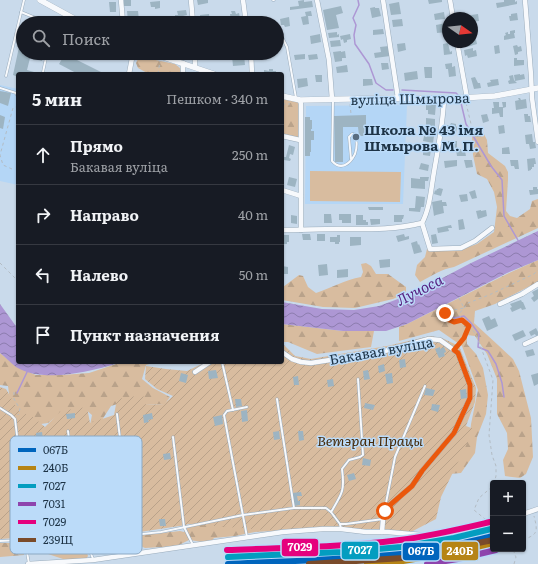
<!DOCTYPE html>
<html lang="ru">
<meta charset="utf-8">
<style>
:root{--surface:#171b24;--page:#242831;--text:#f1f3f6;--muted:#9ea1a6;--line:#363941}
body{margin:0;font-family:Literata,serif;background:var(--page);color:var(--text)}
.controls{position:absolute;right:12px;bottom:12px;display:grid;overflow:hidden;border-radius:4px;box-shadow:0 1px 3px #0004}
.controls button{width:36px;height:36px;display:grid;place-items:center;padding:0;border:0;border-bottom:1px solid var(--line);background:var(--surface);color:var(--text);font:20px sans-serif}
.compass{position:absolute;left:442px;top:12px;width:36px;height:36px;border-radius:50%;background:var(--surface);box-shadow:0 1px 3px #0004;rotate:104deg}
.stop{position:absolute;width:12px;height:12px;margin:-9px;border:3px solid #ea580c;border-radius:50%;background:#fff}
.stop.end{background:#ea580c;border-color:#fff;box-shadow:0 1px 4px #0008}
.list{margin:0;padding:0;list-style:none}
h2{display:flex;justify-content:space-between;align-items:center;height:52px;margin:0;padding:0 16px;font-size:17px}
h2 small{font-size:13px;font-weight:400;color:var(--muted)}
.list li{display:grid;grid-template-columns:26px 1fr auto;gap:12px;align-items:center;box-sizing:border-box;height:60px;padding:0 16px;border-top:1px solid var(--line)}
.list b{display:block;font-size:15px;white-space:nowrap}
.list p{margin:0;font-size:13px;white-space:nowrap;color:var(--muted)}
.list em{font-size:13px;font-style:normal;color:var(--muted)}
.icon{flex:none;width:22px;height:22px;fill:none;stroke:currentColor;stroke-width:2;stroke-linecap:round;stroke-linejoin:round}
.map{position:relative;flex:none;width:538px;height:564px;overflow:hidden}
.search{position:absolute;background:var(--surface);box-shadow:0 1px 3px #0004;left:16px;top:16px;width:268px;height:44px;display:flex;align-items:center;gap:10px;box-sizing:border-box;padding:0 14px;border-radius:22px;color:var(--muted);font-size:15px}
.panel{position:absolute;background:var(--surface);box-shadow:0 1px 3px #0004;left:16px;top:72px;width:268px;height:292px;border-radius:4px}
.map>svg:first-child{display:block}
.built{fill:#b4d6f6}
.green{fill:#d8bc9f}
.forest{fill:url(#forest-firs)}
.garden{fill:url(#garden-furrows)}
.water{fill:url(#water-waves)}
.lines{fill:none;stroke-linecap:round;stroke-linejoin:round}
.stream{stroke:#ad97d4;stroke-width:1.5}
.building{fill:#9db4c2}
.service-casing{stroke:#9aacbc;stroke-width:3}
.minor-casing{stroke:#9aacbc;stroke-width:5.5}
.tertiary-casing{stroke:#9aacbc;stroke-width:6}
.path{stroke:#b3bcc4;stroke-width:1;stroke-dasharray:3 3;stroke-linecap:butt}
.service{stroke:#f7f9fc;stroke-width:2}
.minor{stroke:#f7f9fc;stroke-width:4.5}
.tertiary{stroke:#f7f9fc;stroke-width:5.5}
.rail-1-casing{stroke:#bbdbf9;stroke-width:9}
.rail-2-casing{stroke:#bbdbf9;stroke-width:9}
.rail-3-casing{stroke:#bbdbf9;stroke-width:9}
.rail-4-casing{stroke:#bbdbf9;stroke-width:9}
.rail-5-casing{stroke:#bbdbf9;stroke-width:9}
.rail-6-casing{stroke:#bbdbf9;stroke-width:9}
.rail-1{stroke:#0065bd;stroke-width:6}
.rail-2{stroke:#b68415;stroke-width:6}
.rail-3{stroke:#039dc0;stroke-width:6}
.rail-4{stroke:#8e44ad;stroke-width:6}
.rail-5{stroke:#e5007d;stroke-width:6}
.rail-6{stroke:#7a4b2a;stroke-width:6}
.route{stroke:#ea580c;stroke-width:5}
.poi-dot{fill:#596d80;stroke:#bbdbf9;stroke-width:1.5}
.labels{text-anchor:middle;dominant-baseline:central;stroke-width:3;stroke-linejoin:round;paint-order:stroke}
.street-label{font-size:14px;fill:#1d3346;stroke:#bbdbf9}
.poi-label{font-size:14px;font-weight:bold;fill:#1d3346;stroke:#bbdbf9;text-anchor:start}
.park-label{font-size:14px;font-style:italic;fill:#452908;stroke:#bbdbf9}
.water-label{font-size:15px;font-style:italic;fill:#572181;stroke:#bbdbf9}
.key{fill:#bbdbf9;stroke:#8ca9c3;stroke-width:1}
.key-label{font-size:11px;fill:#1d3346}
.line-badge{stroke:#bbdbf9;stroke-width:1.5}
.badge-label{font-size:11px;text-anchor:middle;font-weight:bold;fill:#fff}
</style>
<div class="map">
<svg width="538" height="564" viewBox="0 0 538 564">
<defs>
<pattern id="forest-firs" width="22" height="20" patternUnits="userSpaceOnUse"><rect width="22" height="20" fill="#d8bc9f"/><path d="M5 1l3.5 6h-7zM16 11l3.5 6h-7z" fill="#b9a28a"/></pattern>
<pattern id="garden-furrows" width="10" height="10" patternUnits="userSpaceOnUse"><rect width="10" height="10" fill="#d8bc9f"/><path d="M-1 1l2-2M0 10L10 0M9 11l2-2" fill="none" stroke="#b9a28a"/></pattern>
<pattern id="water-waves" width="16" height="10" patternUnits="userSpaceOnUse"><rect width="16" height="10" fill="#ad97d4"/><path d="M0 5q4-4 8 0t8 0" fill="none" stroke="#8c7cae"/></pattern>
</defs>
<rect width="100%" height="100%" fill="#c9daeb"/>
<!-- built -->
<g class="built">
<polygon points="0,85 18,89 18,185 0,181"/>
<polygon points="407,105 403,204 305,204 306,106"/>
</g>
<!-- green -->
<g class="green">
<polygon points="282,99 300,102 298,139 282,134"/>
<polygon points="310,171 401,172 400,202 310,201"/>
<path d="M67 539H75C79 546 86 548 88 556L86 559 66 560 33 549 31 544 34 541Z"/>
</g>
<!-- forest -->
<g class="forest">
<polygon points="141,57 175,64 181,69 182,74 149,74 138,68 136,63 138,59"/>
<path d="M282 100 291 103C292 106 294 109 295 112 298 119 295 128 290 133L282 132V117L287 116 289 110 286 107 282 106Z"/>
<path d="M475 129 482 130 487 140 488 153 505 166 508 172V180L506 211 510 216 517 218 530 209 532 201 538 199V228L454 267C442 269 431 276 420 282L415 275 417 265 425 257 427 249H440L460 250 477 244 494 232 497 207 494 192 487 179 477 174 473 155 472 137Z"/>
<polygon points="538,260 538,282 495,304 475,311 474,323 498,345 513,359 519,371 531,418 533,457 526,474 520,478 505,476 503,460 508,449 507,433 497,414 497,379 487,354 475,336 467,335 467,344 476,354 483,368 488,395 486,414 477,437 475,453 461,473 450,474 470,436 471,424 478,390 462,346 439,330 399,341 399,327 407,324 509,273"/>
<path d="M366 263 371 266 376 274H388L406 287V293L393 299 355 308 323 307 282 300V287H283L299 275 303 276 308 287 316 293C331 288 345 280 361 277L363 272 361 264Z"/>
<polygon points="282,324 343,331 374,331 371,347 317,354 288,342 282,342"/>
<polygon points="0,353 17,367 36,375 62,375 89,373 122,362 156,362 146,365 142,379 153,388 170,397 165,404 145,405 124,402 111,406 102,420 90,425 92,415 86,410 57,416 48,423 41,424 11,409 8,386 0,385"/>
<polygon points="234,522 289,530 255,532 235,536 214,538 210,543 189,540 177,546 145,548 136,544 130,546 124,551 112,551 111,548 118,543 133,536 180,531 184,532 187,528 193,525"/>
<polygon points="0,543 24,543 24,555 0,557"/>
</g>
<!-- garden -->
<polygon class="garden" points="430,336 442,338 459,346 476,388 475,402 466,426 474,429 441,497 436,519 411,532 374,529 265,530 188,524 186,525 120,535 79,534 0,539 0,387 6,389 18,410 33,417 45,427 61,411 87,407 90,423 114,415 117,399 143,395 146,405 164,404 173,396 157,389 145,379 146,366 166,369 187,371 206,362 282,362 282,345 284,345 295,356 311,359 387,346"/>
<!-- water -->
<g class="water">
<polygon points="538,231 538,260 507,273 407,324 386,331 343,331 282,324 282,302 322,309 354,310 379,306 414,293 469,264"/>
<path d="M0 304 18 329V362H121C94 371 43 384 16 367 11 363 5 357 0 353Z"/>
</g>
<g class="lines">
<!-- stream -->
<g class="stream">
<polyline points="358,0 359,5 353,18 356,25 354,35 355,44 369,64 376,83 386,90 393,90"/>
<polyline points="402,90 456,93 458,95"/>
<polyline points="461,103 466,124 472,134 491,166 502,180 504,216 519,242"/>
<polyline points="442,306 446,314 455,318 464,316 471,323 479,334 478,347 488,351 496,364 502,383 504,397"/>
<polyline points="17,393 28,370"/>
</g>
</g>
<!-- building -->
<g class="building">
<rect x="124" y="0" width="7" height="6"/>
<polygon points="197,0 208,0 208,3 198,5"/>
<polygon points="304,0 304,2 312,1 313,7 290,10 290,7 299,6 298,1"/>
<polygon points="428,0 442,0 442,2 429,4"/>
<polygon points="504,0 515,0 515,2 517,1 517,4 497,8 496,3 504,2"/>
<polygon points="160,1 160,8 155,9 155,7 151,7 150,2"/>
<polygon points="109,2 116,2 116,12 110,12"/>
<polygon points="399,2 401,14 391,15 389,4"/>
<polygon points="341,6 343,13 336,15 339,28 327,30 323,10"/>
<polygon points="375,7 375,8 379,8 381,16 372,18 370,8"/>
<polygon points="186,10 187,15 183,16 183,18 175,19 175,15 178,15 177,11"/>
<polygon points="127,11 138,11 139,20 128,21"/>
<polygon points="231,11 235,11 236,14 239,13 240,18 238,18 238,21 231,22 230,14 232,14"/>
<polygon points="311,11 312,16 308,16 309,24 303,25 301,17 306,16 305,12"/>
<polygon points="444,12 445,19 435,20 434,14"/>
<polygon points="517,13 518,20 510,21 509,16 511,16 511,14"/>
<polygon points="209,14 210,21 201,22 200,15"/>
<polygon points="478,14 479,21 472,22 471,15"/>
<polygon points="289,17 290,26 285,27 284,25 281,25 280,19"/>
<polygon points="118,19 119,23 106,23 105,20"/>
<polygon points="402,19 403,26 393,27 392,20"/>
<polygon points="446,23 447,32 437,33 436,25"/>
<polygon points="383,29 384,34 373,35 373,30"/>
<polygon points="515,30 515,33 514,33 515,38 504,40 504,36 506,35 505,33 508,32 508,34 510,34 510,31"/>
<polygon points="337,32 337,35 339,34 339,37 329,38 328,33"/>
<polygon points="22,33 23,53 44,53 42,61 30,58 27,70 41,74 18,74 18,77 13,75"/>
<polygon points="320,34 321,42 311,44 310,36"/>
<polygon points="350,34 351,39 347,40 347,42 344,43 343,39 341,40 340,36"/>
<polygon points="472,35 475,35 477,44 467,47 466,42 472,42"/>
<polygon points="340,40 341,46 331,47 330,41"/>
<polygon points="405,43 406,50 398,52 397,44"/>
<polygon points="448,43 450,52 452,51 452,54 444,55 443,44"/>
<polygon points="499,45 500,53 495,54 494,46"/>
<polygon points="517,45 518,47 521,46 522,51 518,52 518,54 515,55 513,46"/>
<polygon points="389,46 390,56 375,58 374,53 381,52 380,47"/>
<polygon points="473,48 473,51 476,50 477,56 468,58 467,55 465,56 464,50"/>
<polygon points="341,51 341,52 345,51 346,58 342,58 342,61 335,62 333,52"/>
<polygon points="65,54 105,74 78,74 59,64"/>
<polygon points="305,54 305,59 295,60 294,55"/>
<polygon points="317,54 318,59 309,60 308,55"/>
<polygon points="244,55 245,65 233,66 232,56"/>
<polygon points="514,58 517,58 517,60 524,60 524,65 514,66"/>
<polygon points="381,63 388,63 389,69 382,70"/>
<polygon points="452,63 452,67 455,66 456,76 449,77 448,69 446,69 445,64"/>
<polygon points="347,65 348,72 337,73 336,67"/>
<polygon points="424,67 432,67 432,78 425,78"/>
<polygon points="269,69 273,69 273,71 276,71 276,74 264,74 264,70 269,71"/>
<polygon points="417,71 418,79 405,81 404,73"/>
<polygon points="520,74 520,75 524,74 525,79 515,81 514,75"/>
<polygon points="315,75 322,75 322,82 316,82"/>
<polygon points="513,75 514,80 517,83 509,84 508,81 510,80 509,76"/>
<polygon points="475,77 478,83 480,83 481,88 474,89 471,78"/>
<polygon points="307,78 308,86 298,88 297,79"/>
<polygon points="363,79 372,79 373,85 363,86"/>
<polygon points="498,79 499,85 488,87 487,83 491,82 490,80"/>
<polygon points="0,91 11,93 8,106 0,103"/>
<polygon points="518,98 520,98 521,100 526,99 527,108 516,110 515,101 519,100"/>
<polygon points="493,102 499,102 499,107 503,107 502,102 506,102 506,107 503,108 503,117 500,117 499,113 492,114 492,108 494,108"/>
<polygon points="426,103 436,104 435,115 428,114 428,110 426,110"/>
<polygon points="487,114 489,121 483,123 481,115"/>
<polygon points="524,114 528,114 528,116 530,116 531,122 525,122"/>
<polygon points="0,115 5,117 3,129 0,128"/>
<polygon points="366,115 366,136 359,136 358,127 343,127 343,162 335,162 334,116"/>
<polygon points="305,117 310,117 310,120 312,120 312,129 311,129 311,131 314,131 314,140 311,140 311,152 310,152 310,156 305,156"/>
<polygon points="426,118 435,119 435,126 426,126"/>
<polygon points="451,123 456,124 456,126 457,127 456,133 446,131 447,125 450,125"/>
<polygon points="504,125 505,133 499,134 498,126"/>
<polygon points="532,134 533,142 535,142 536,148 530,149 529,144 526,144 525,135"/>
<polygon points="427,135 434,136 433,143 423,141 424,136 427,137"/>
<rect x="448" y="141" width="9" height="7"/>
<polygon points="289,145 295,147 293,155 290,154 289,158 291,159 290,161 284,160 284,157 286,157"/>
<polygon points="509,147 510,154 502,154 502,148"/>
<polygon points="423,148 431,149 430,156 423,155"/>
<polygon points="461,149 461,151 465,151 466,156 457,156 456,150"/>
<polygon points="535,158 536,164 534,164 534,167 532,167 532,169 531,169 531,170 528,171 527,159"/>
<polygon points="457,160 457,166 445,168 444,161"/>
<polygon points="464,160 472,160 473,167 466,168"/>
<polygon points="510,160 518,160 519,169 515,169 514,166 511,166"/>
<polygon points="421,163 429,165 428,171 419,169"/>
<polygon points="289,177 297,179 295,187 287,185"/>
<polygon points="420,177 429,177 428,181 425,181 425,189 411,188 411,178 420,179"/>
<polygon points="533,187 537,187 537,189 538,189 538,194 530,195 529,190 533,190"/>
<polygon points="439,188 443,189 441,196 434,194 435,190 436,191 437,189 438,189"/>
<polygon points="475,190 477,198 472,199 469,192"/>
<polygon points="467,194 468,201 461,202 459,195"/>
<polygon points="416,196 425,197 424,207 421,207 420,212 409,211 409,208 415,208"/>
<polygon points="442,200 442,202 446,202 447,206 443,206 444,213 436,215 434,216 432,202"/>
<polygon points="368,207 383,207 383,210 369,210"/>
<polygon points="481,210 481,211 486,210 487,216 478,219 476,211"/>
<polygon points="324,214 331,214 332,223 324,223"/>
<polygon points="339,214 351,214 351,223 342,223 342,220 339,220"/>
<polygon points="291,215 297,216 297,224 291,223"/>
<polygon points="356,215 363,215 363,220 366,220 366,222 368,222 368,225 356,225"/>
<polygon points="394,215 404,215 403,219 402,219 402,222 394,222"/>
<polygon points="370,219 380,219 380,224 371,225"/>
<polygon points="463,219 465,229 459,230 458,220"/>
<polygon points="451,225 452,228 448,228 449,231 438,233 437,228"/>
<polygon points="302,234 310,234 311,240 303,240"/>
<rect x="317" y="234" width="8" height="7"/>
<polygon points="404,234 405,237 409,236 409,239 398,242 396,236"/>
<polygon points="436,234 438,243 432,244 431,235"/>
<polygon points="282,235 289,235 289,242 287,242 287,244 283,244 283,242 282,242"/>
<polygon points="337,235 340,235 340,242 339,242 339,244 335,244 335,242 330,242 330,237 337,237"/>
<polygon points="350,237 361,237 361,245 350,246"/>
<polygon points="417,241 418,245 419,244 422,252 414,254 411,243"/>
<polygon points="390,259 390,267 380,268 379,260"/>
<polygon points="327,264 328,275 319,276 318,265"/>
<polygon points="282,266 288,267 288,274 282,274"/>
<polygon points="348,269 348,277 337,278 337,270"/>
<polygon points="538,289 538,299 534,302 531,298 534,296 532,292"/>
<polygon points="521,300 522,302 523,302 526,309 522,310 521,308 512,312 510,308 512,307 510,304"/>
<polygon points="489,316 491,320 495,318 498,326 487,331 482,319"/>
<polygon points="536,328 538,332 538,335 536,336 535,334 531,336 529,332"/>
<polygon points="523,330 526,336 515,341 512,335"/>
<polygon points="440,347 440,349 444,347 446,352 444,353 445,356 439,358 435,349"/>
<polygon points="533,349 535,355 527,357 525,351"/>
<polygon points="405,359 406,367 400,368 399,360"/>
<polygon points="384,364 385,371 379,373 378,366"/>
<polygon points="216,370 218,378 209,379 208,371"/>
<polygon points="368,370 370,379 364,380 363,371"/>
<polygon points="181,373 188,375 186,383 179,381"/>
<polygon points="392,373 393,383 387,384 385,374"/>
<polygon points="538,373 538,384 534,386 531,375"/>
<polygon points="298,376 299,385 294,385 293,377"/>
<polygon points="333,379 334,386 328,387 327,380"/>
<polygon points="426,388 435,390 433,396 424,395"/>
<polygon points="466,389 467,398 461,399 460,390"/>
<polygon points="235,399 241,399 242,406 236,407"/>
<polygon points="365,403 375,405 373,410 364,408"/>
<polygon points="432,404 440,405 438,412 431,410"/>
<polygon points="247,410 248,421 242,422 241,411"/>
<polygon points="75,413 75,418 67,419 66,414"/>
<polygon points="152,413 153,419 148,420 149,422 144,423 143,415"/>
<polygon points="222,415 223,424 215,426 213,417"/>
<polygon points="279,431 280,439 274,440 273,432"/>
<polygon points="298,431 303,431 304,440 299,441"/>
<polygon points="42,432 43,439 36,440 36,433"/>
<polygon points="170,453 171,459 164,460 163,454"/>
<polygon points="363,458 371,460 370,466 362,465"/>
<polygon points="354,473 356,479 349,481 347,475"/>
<polygon points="301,492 302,496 297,496 298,501 300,501 300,505 294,506 292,493"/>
<polygon points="159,519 165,519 166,526 160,526"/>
</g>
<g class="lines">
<defs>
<g id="service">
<polyline points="273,0 274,0"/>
<polyline points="21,12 48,23"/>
<polyline points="283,39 287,47 296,98"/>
<polyline points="43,72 47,53"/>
<polyline points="6,76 24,0"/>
<polyline points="0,88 16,93 18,97"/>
<path d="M333 101 332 161C341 171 350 164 355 154 357 148 357 140 355 134H352L349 137 351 159"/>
<polyline points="222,362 233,410"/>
<polyline points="277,399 294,508"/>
<polyline points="0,408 11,415 15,419 29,535 27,552 29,564"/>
<polyline points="117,414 132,534"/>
<polyline points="68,431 81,537 90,551 93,559"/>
<polyline points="173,437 184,527 193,545"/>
<polyline points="385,508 395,457 425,386"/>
<path d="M331 512C342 494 345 491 342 469L349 460 360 457 363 455 358 379"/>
<polyline points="340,524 346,524 383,519"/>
<polyline points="247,537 224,415 227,411 247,407"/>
<polyline points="0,541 81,537 92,538 117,538 132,535 161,532 243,515 294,508 326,508 331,512 340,524 341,529"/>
<polyline points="90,551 92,538"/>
</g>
<g id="minor">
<polyline points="121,0 123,23"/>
<polyline points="191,0 193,23"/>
<polyline points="243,0 246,23"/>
<polyline points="317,0 329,60 332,99"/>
<polyline points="383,0 398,98"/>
<polyline points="450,0 453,18"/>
<polyline points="525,0 531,75 532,98 538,142"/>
<polyline points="457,42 467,98"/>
<polyline points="251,53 252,74"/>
<polyline points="183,63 183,74"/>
<polyline points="195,67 195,53"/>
<polyline points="129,74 133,53"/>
<polyline points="300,100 301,104 301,230"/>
<polyline points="282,136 300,140"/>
<polyline points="282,190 301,196"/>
<polyline points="422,223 430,249 461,248 475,241 492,228"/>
<path d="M282 230C301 230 319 229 338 229 366 229 395 230 422 223 430 208 431 189 434 172 438 148 443 124 444 99"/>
<polyline points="500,304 522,294 538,284"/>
<polyline points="525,344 538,338"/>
<polyline points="282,352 292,359 301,362 311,363 381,352 429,339 440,340 458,353 470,385 470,398 454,433 422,471 412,486 390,505 385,511 383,519 382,532"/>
<polyline points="195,372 210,362"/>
<polyline points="523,514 538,509"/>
<polyline points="28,564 93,560 283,532 323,529 341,529 366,532 388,532 433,536 458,534 478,531 493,525"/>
</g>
<g id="tertiary">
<polyline points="40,0 82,23"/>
<polyline points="151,53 214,74"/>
<polyline points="282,96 300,100 398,98 444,99 495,96 538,88"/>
</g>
</defs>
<!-- service casing -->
<use href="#service" class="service-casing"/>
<!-- minor casing -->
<use href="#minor" class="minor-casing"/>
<!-- tertiary casing -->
<use href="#tertiary" class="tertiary-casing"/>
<!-- path -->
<g class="path">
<polyline points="140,53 145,55"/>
<polyline points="158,74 160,61"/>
<polyline points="466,103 471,124"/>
<polyline points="282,104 290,104"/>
<polyline points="350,104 351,114"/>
<polyline points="12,169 3,165 0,155 13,108 18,106"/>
<polyline points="0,263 18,281"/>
<polyline points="459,298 464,308 448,311 440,316 454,322 461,320"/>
<polyline points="469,326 476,334 493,380 489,435 492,455 496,466 496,476 494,483"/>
<polyline points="457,347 464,338 469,326 462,320 459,314 468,303 489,295 534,274 538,270"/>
<polyline points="14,392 14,399 20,409 18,415"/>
<polyline points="492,520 485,519 474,510 479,498 493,486"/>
<path d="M391 538C399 549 403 548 404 564"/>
<path d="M523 540C538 534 538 532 534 516"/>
<polyline points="435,564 458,557 494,549"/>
<polyline points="514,564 516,557 514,553 516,549"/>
</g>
<!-- service -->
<use href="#service" class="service"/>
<!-- minor -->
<use href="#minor" class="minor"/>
<!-- tertiary -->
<use href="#tertiary" class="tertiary"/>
<defs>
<path id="rail-1" d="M228 564C286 561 343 560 401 554 432 551 463 543 493 536"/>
<polyline id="rail-2" points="367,564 403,561 456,552 493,543"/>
<polyline id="rail-3" points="228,557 343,552 401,547 454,538 491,529"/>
<polyline id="rail-4" points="427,564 458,559 496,550"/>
<path id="rail-5" d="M227 550C285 548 343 547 400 540 431 536 460 529 490 522"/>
<polyline id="rail-6" points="309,564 403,558 493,540"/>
</defs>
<!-- rail-1 casing -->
<use href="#rail-1" class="rail-1-casing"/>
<!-- rail-2 casing -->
<use href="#rail-2" class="rail-2-casing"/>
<!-- rail-3 casing -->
<use href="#rail-3" class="rail-3-casing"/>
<!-- rail-4 casing -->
<use href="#rail-4" class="rail-4-casing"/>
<!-- rail-5 casing -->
<use href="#rail-5" class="rail-5-casing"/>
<!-- rail-6 casing -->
<use href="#rail-6" class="rail-6-casing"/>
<!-- rail-1 -->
<use href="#rail-1" class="rail-1"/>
<!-- rail-2 -->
<use href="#rail-2" class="rail-2"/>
<!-- rail-3 -->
<use href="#rail-3" class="rail-3"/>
<!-- rail-4 -->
<use href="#rail-4" class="rail-4"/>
<!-- rail-5 -->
<use href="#rail-5" class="rail-5"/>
<!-- rail-6 -->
<use href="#rail-6" class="rail-6"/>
</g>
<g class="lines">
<!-- route -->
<polyline class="route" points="385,511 390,505 412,486 422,471 454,433 470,398 470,385 458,353 454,350 464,338 469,326 462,320 454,322 440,316 445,313"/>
</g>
<!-- markers -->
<circle class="poi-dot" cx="356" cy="137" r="4"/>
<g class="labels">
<!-- street labels -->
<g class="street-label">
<text transform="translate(410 98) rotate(-1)">вуліца Шмырова</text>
<text transform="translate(381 350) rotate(-10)">Бакавая вуліца</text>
</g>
<!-- poi labels -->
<g class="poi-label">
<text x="364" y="129">Школа № 43 імя<tspan x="364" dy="16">Шмырова М. П.</tspan></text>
</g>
<!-- park labels -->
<g class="park-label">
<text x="370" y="440">Ветэран Працы</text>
</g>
<!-- water labels -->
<g class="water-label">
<text transform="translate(419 289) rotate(-27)">Лучоса</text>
</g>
</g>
<!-- legend -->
<rect x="10" y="436" width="132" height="118" rx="6" class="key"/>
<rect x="18" y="448" width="18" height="4" fill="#0065bd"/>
<rect x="18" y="466" width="18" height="4" fill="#b68415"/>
<rect x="18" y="484" width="18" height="4" fill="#039dc0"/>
<rect x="18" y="502" width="18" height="4" fill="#8e44ad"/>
<rect x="18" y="520" width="18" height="4" fill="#e5007d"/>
<rect x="18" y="538" width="18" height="4" fill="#7a4b2a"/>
<g class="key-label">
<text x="43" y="454">067Б</text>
<text x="43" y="472">240Б</text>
<text x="43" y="490">7027</text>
<text x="43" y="508">7031</text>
<text x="43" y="526">7029</text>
<text x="43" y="544">239Щ</text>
</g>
<g class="line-badge">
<rect x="281" y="538" width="38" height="19" rx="4" fill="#e5007d"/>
<rect x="341" y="541" width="38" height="19" rx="4" fill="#039dc0"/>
<rect x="441" y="541" width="38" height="20" rx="4" fill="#b68415"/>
<rect x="402" y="542" width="38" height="19" rx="4" fill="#0065bd"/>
</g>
<g class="badge-label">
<text x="300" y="551">7029</text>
<text x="360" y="554">7027</text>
<text x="460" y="555">240Б</text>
<text x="421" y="555">067Б</text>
</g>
</svg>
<div class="controls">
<button>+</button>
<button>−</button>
</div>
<svg class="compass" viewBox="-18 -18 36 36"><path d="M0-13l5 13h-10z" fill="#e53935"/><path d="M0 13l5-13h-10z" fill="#9ea1a6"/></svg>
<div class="stop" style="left:385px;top:511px"></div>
<div class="stop end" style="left:445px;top:313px"></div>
<div class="search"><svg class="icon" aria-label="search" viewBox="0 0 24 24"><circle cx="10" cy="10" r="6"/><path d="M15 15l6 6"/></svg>Поиск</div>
<section class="panel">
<h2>5 мин<small>Пешком · 340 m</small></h2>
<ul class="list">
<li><svg class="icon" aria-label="ahead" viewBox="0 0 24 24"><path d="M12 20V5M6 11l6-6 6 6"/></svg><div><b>Прямо</b><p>Бакавая вуліца</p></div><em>250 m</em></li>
<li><svg class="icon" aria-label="right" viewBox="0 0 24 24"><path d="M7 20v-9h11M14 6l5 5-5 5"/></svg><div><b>Направо</b></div><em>40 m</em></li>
<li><svg class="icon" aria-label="left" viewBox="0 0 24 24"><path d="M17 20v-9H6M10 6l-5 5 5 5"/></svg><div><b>Налево</b></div><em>50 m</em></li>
<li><svg class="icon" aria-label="arrive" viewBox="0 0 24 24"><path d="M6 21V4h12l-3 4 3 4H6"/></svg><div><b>Пункт назначения</b></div></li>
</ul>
</section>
</div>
